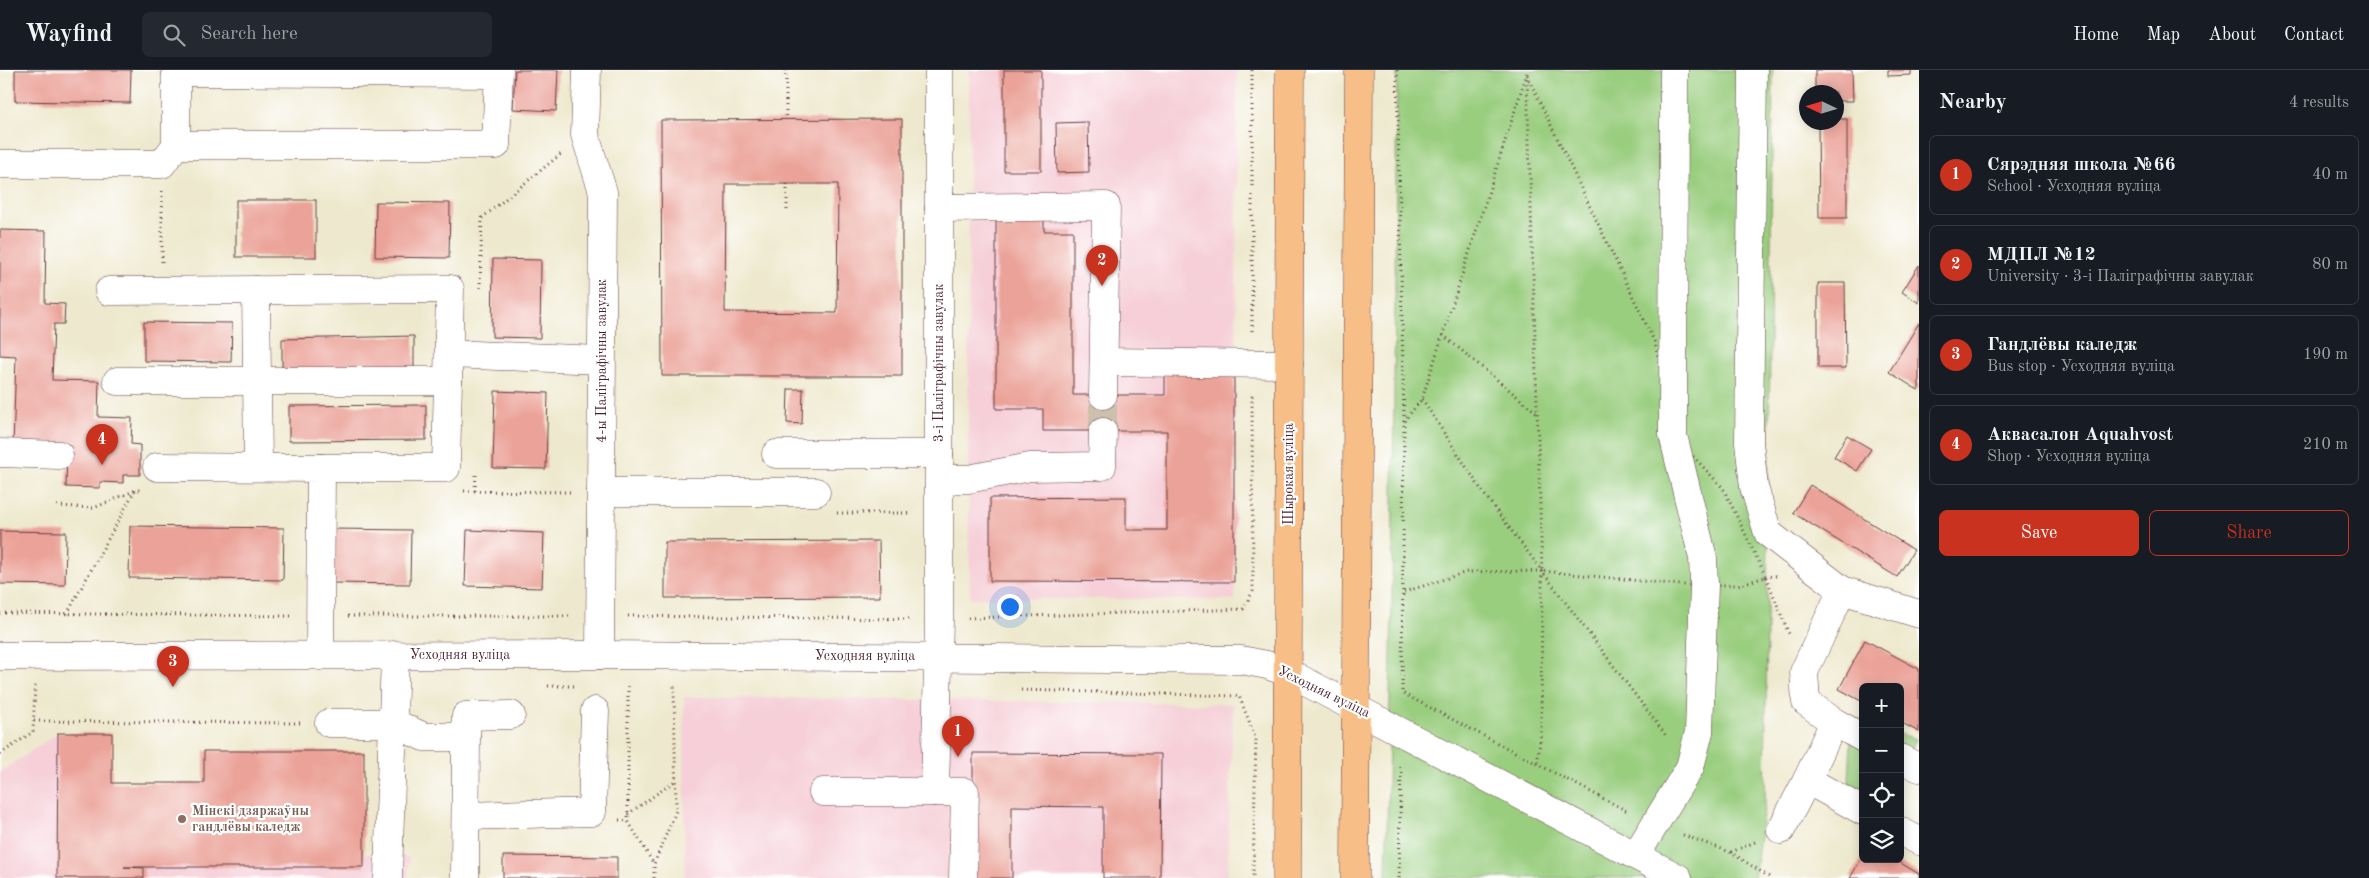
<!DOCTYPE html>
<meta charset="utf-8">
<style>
:root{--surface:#171b24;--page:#242831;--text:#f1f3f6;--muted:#9ea1a6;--line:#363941;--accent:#c8321e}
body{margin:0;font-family:"Old Standard TT",serif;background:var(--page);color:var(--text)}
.controls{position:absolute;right:15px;bottom:15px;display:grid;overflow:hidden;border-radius:8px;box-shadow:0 2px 12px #0003}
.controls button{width:45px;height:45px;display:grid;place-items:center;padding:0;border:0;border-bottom:1px solid var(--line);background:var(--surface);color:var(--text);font:25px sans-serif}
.compass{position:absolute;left:1799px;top:15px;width:45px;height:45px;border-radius:50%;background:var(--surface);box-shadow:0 2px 12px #0003;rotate:274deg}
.you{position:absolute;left:1009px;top:536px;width:18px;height:18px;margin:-12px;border:4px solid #fff;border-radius:50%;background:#1a73e8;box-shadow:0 0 0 8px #1a73e833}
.badge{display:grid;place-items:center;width:32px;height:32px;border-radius:50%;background:var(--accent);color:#fff;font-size:16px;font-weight:700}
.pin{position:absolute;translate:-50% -41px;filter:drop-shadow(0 1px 2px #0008)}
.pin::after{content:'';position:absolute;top:26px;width:18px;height:15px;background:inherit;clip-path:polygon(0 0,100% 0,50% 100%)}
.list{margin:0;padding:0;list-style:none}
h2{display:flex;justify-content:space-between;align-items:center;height:65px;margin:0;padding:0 20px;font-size:21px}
h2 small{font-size:16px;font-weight:400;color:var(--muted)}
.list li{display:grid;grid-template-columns:32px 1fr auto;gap:15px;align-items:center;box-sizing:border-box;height:80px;margin:0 10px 10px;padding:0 10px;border:1px solid var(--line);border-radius:8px}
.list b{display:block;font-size:19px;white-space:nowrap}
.list p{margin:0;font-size:16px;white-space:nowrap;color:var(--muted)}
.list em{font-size:16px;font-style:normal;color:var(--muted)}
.actions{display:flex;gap:10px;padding:15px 20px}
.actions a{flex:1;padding:11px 0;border:1px solid var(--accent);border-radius:8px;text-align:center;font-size:18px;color:var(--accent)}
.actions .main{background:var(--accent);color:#fff}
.icon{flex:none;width:28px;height:28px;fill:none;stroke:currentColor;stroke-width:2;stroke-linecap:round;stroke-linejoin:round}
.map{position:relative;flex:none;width:1919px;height:808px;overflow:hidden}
header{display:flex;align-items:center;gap:30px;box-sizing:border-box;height:70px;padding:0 25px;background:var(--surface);border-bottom:1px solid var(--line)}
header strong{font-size:24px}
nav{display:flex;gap:28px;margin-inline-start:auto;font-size:18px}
.search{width:350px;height:45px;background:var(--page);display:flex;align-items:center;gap:12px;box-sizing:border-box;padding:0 18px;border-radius:8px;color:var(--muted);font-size:19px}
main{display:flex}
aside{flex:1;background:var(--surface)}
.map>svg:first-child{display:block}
.built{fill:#f6cfd8}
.green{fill:#9ace7f;stroke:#727655}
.building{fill:#eba399;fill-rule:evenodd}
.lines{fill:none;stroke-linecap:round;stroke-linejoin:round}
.minor-tunnel{stroke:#cdc1ad;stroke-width:28;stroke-dasharray:28 14;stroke-linecap:butt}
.minor-casing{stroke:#633d43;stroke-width:29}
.major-casing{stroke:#633d43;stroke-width:29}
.path{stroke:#633d43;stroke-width:3;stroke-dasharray:1 4;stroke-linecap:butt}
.minor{stroke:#fff;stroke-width:28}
.major{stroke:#f7be87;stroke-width:28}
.education-dot{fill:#8d6e63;stroke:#fff;stroke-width:2}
.labels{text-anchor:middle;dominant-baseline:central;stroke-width:4.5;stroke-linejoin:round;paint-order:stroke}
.street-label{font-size:14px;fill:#4a1f2b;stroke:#fff}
.education-label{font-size:14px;font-weight:bold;fill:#785e54;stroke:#fff;text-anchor:start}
</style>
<header>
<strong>Wayfind</strong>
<div class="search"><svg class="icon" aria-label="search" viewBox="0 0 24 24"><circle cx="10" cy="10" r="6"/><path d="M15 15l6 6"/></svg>Search here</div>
<nav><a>Home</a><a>Map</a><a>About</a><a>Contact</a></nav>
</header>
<main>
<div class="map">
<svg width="1919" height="808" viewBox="0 0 1919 808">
<rect width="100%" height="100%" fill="#fff"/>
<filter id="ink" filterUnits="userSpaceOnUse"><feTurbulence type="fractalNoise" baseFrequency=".02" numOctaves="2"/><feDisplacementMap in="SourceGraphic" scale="10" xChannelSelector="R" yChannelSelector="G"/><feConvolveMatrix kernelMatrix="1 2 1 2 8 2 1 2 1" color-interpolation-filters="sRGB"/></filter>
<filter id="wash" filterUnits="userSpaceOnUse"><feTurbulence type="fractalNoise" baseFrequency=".0096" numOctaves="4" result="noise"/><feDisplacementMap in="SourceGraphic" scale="20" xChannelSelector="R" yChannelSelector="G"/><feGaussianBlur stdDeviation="1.12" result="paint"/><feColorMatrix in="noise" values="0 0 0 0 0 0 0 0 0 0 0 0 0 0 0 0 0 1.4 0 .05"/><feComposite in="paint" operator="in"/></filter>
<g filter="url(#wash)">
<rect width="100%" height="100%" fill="#eee9ce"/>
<!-- built -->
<g class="built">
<polygon points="969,0 1237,0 1235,530 970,528 968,409"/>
<polygon points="684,627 1233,634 1227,808 685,808"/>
<polygon points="58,663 112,663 112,713 204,713 204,681 364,681 364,784 409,787 408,808 0,808 0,702"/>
</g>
<!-- green -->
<g class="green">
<polygon points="1397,0 1773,0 1765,731 1754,808 1386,808 1392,536"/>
<polygon points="1852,648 1863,651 1863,720 1849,713"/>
<polygon points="1900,664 1916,669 1900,706"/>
</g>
<g id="blocks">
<!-- building -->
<g class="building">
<polygon points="15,0 131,0 130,33 15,31"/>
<polygon points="515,0 558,0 556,41 513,39"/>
<rect x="1004" y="0" width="37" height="101"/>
<polygon points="1815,0 1852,0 1853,31 1836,31 1836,22 1815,22"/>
<polygon points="1888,0 1911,0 1911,5 1888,6"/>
<path d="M902 49V306H662L661 50ZM726 114H838L837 243 725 242Z"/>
<polygon points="1836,49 1847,49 1847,148 1819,148 1818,52 1836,52"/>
<polygon points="1088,52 1089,102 1057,103 1056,53"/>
<rect x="236" y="130" width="80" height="57"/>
<polygon points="376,132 450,133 449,188 375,187"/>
<polygon points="996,144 1044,145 1044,161 1073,161 1073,325 1165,325 1165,301 1234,301 1234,512 990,511 990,428 1126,427 1126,460 1167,460 1167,361 1043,361 1043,339 996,339"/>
<polygon points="0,160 46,161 45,233 65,234 64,254 54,254 52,310 99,311 98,347 132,348 131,374 140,375 140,405 123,405 123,413 100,412 100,418 66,417 67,379 13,378 16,286 0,285"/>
<polygon points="493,189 541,190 540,268 492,267"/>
<polygon points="1919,195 1919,233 1902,222"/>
<polygon points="1818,213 1845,213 1846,298 1818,298"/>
<polygon points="144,252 232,253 231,292 144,291"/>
<polygon points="1919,253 1919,318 1918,320 1889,302"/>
<polygon points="414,266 414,299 282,303 282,269"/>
<polygon points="788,319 803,319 802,354 787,353"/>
<polygon points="495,321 548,323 546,399 493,398"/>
<polygon points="426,335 426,370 289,371 289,336"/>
<polygon points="1847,365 1871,379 1857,401 1834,387"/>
<polygon points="1810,415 1914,480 1897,507 1793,443"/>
<polygon points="130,456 284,458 283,510 129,508"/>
<polygon points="332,459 411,460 410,514 331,513"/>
<polygon points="467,460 544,463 542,518 465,516"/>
<polygon points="0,461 66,462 65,515 0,514"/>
<polygon points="879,471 880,527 665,528 665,472"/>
<polygon points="1865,570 1919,599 1919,662 1900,652 1900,617 1863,617 1863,632 1839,619"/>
<polygon points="58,663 112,663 112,713 204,713 204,681 364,681 364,797 124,797 144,798 144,808 57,808"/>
<polygon points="973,683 1161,684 1160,808 1103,808 1103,737 1012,736 1012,808 973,808"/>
<polygon points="503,786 617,787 617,808 503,808"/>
<polygon points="1863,786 1863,789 1894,789 1919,804 1919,808 1850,808"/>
</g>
</g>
</g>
<g filter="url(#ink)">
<use href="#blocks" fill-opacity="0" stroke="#633d43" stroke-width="1"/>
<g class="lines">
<!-- minor-tunnel -->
<polyline class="minor-tunnel" points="1103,362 1103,325"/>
<defs>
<g id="minor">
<polyline points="176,0 176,75 496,75 499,0"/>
<polyline points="587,0 585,65 603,122 600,585"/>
<polyline points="1753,0 1749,372 1754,417 1768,463 1842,520 1919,544"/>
<polyline points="176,2 498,4"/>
<polyline points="0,94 162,94 176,75"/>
<polyline points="939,138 1106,136 1103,325"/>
<polyline points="256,220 258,397"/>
<polyline points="109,221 450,219 446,398 321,398"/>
<polyline points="449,284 601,290"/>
<polyline points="1104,292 1289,294"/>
<polyline points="117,311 448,311"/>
<polyline points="0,383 59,385"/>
<polyline points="776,384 939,384"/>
<polyline points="157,397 321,398 320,586"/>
<polyline points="940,409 968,409 1030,397 1102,396 1103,362"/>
<polyline points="601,422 816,422"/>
<polyline points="0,586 600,585 1241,590 1267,595 1287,602 1678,808"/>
<polyline points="1834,652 1863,668"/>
<polyline points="329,653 394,653 424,667 466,667 465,808"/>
<polyline points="466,667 466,646 511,645"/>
<polyline points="1900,688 1919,698"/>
<polyline points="1807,710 1834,652 1806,632 1804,602 1842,520"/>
<polyline points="823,722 935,722 939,549 939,0"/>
<polyline points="935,722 965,722 963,808"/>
<polyline points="466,746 592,742 595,641"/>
<polyline points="1781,760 1807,710 1863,741"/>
<polyline points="1900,761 1919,771"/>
<polyline points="1636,785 1690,697 1699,662 1704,515 1703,488 1673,365 1674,0"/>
<polyline points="388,808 395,585"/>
</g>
<g id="major">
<polyline points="1287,808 1290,0"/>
<polyline points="1355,808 1359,0"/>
</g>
</defs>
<!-- minor casing -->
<use href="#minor" class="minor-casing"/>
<!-- major casing -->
<use href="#major" class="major-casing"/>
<!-- path -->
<g class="path">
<polyline points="786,0 786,50"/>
<polyline points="1252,0 1252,264"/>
<polyline points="1397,0 1404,351 1402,623 1629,742"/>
<polygon points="1527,5 1655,273 1673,365 1723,418 1766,507 1737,515 1682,515 1542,501"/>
<polyline points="787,114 787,143"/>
<polyline points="162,121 162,192"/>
<polyline points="480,218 482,148 561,84"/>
<polyline points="1443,265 1537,343"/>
<polyline points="1422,329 1484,424 1542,501 1541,665 1537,694"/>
<polyline points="1404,351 1422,329 1528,0"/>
<polyline points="464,421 573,422"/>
<polyline points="475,421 476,404"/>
<polyline points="57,436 94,438 136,420 140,420"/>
<polyline points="837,443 911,443"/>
<polyline points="1776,506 1766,507 1789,564"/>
<polyline points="1404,522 1467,502 1542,501 1667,667"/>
<polyline points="0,543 292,546"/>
<polyline points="67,544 135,420"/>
<polyline points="348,546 572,546"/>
<polyline points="628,546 912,549"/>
<polyline points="968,548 1243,539 1253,521 1252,323"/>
<polyline points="548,616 577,616"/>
<polyline points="628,616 628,751"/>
<polyline points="1021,620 1239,626 1256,669 1253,808"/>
<polyline points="34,651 301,653"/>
<polyline points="0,684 33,662 35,615"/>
<polyline points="628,744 675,711"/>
<polyline points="619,750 628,751 653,793"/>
<polyline points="1683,765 1730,782 1771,808"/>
<polyline points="1731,782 1755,772"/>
<polyline points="654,808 654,794 676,741 674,615"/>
<polyline points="1399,808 1401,694"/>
</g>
<!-- minor -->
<use href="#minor" class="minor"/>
<!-- major -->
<use href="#major" class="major"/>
</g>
</g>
<!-- markers -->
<circle class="education-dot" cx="182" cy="749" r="5"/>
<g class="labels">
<!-- street labels -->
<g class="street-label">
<text transform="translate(602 291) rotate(-90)">4-ы Паліграфічны завулак</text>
<text transform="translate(939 293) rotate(-90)">3-і Паліграфічны завулак</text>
<text transform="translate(1289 404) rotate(-90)">Шырокая вуліца</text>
<text x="460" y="585">Усходняя вуліца</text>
<text x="865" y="586">Усходняя вуліца</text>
<text transform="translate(1324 622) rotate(26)">Усходняя вуліца</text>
</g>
<!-- education labels -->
<g class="education-label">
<text x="192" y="741">Мінскі дзяржаўны<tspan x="192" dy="16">гандлёвы каледж</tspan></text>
</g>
</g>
</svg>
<div class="controls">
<button>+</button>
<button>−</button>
<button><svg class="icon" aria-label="locate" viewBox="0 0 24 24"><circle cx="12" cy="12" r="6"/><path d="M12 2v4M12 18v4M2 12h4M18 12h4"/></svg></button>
<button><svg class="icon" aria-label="layers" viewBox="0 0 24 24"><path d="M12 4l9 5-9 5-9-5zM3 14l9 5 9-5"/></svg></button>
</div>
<svg class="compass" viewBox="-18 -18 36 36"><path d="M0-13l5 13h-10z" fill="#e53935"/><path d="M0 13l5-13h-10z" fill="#9ea1a6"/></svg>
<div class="you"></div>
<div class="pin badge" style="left:958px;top:687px">1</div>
<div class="pin badge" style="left:1102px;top:216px">2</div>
<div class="pin badge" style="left:173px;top:617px">3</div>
<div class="pin badge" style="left:102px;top:395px">4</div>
</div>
<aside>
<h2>Nearby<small>4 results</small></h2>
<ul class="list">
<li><span class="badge">1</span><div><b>Сярэдняя школа №66</b><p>School · Усходняя вуліца</p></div><em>40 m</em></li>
<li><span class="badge">2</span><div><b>МДПЛ №12</b><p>University · 3-і Паліграфічны завулак</p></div><em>80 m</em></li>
<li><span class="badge">3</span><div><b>Гандлёвы каледж</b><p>Bus stop · Усходняя вуліца</p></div><em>190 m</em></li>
<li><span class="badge">4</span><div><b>Аквасалон Aquahvost</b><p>Shop · Усходняя вуліца</p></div><em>210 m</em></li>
</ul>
<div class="actions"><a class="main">Save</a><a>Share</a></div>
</aside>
</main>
